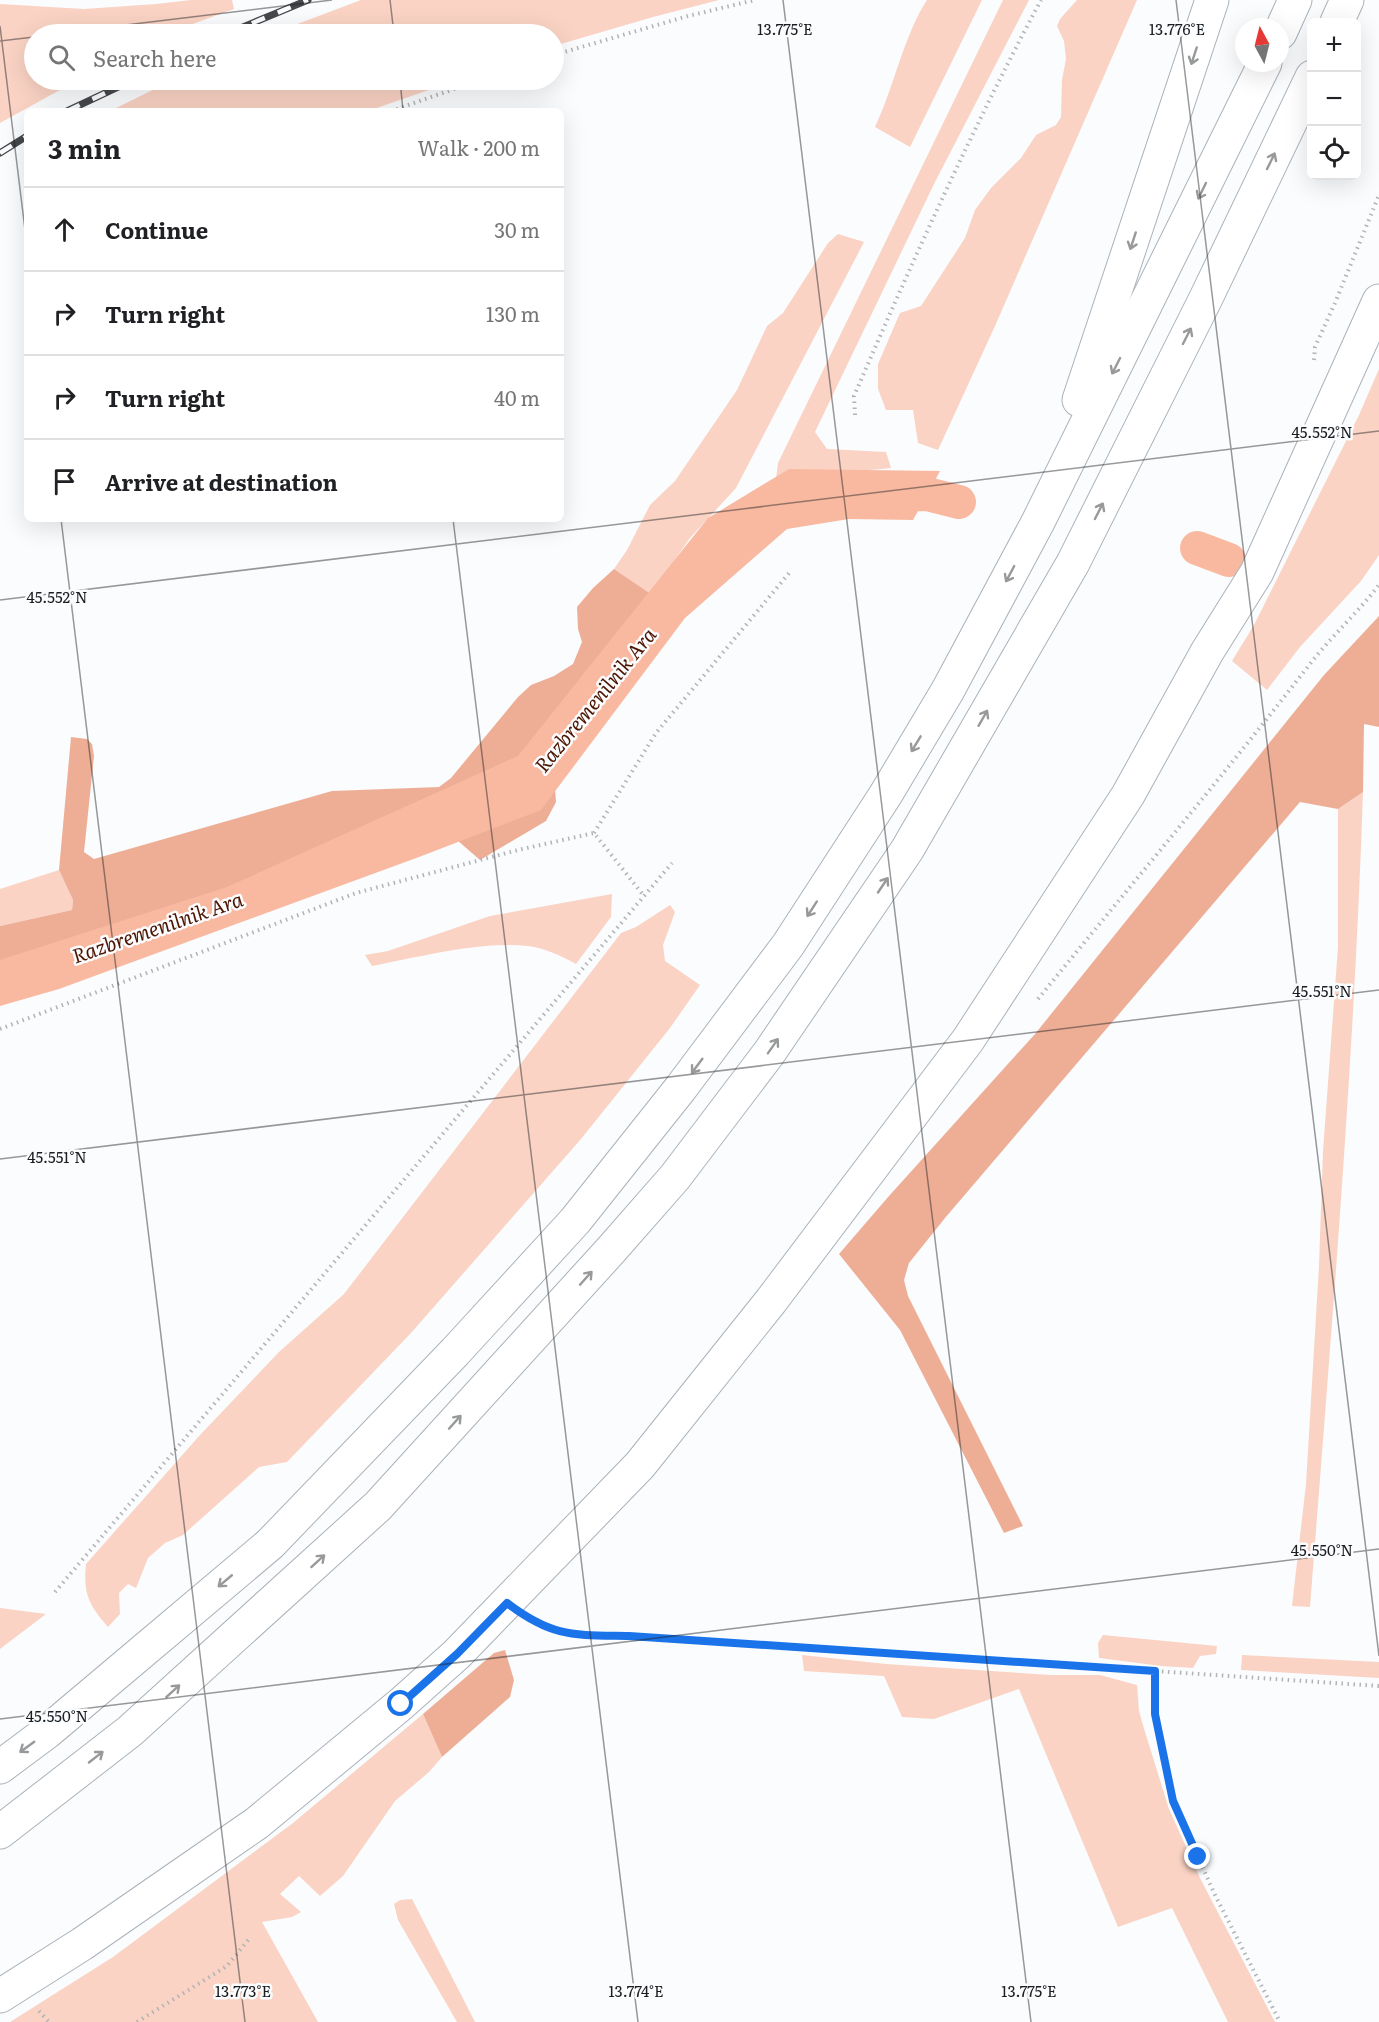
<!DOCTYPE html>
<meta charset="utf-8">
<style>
:root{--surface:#fff;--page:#f6f6f6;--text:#202124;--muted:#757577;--line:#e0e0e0}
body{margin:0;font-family:Literata,serif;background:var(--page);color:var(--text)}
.controls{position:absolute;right:18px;top:18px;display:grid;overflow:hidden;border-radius:9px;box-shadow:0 6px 24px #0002}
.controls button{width:54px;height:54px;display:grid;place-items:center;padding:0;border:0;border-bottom:2px solid var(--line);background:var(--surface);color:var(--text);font:30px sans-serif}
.compass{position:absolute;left:1235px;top:18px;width:54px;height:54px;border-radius:50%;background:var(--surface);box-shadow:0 6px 24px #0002;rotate:353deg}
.stop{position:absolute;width:18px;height:18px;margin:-14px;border:4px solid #1a73e8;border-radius:50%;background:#fff}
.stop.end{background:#1a73e8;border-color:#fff;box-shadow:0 2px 6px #0008}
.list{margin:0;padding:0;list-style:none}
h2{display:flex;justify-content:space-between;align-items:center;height:78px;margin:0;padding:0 24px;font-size:26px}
h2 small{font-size:20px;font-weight:400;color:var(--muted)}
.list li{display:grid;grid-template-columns:39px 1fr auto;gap:18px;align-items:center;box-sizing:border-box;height:84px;padding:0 24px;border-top:2px solid var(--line)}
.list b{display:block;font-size:22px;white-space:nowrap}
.list em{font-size:20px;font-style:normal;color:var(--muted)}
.icon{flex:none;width:33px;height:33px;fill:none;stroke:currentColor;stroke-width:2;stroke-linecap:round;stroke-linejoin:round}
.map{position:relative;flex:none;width:1379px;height:2022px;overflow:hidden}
.search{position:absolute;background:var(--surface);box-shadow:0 6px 24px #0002;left:24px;top:24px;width:540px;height:66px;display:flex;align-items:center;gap:15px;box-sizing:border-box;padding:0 21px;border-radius:33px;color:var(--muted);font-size:22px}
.panel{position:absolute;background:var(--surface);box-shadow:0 6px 24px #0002;left:24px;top:108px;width:540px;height:414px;border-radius:9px}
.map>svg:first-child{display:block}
.green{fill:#fad3c4}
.forest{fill:#eeae96}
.water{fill:#f9b9a1}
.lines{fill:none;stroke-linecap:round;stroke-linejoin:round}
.canal{stroke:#f9b9a1;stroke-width:34}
.secondary-casing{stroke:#abb2ba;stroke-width:35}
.highway-casing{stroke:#abb2ba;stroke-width:35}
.path{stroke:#b1b3b5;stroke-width:4;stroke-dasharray:1.5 4.5;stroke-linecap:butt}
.secondary{stroke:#fff;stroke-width:33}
.highway{stroke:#fff;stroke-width:33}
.rail-casing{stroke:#46484b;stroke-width:7}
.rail{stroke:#fafcfe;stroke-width:4.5;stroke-dasharray:14;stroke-linecap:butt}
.oneway{stroke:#98999b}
.route{stroke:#1a73e8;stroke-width:8}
.ticks{fill:none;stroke:#1b1d20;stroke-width:1.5;stroke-opacity:0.45}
.labels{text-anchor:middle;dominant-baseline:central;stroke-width:5;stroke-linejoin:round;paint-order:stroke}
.water-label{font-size:20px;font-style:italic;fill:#4d1500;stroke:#fafcfe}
.ticks-label{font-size:15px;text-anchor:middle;fill:#1b1d20;stroke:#fafcfe;stroke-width:5;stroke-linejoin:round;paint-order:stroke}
</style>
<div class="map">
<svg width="1379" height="2022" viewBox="0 0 1379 2022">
<rect width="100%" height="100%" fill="#fafcfe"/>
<!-- green -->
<g class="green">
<polygon points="191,0 232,0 234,9 165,34 34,34 34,80 78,80 0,123 0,4 84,9 156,4"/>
<polygon points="361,0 719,0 653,17 554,46 554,34 271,34"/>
<path d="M927 0H982L910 147 875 127C894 87 904 35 927 0Z"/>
<polygon points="1003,0 1029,0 934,184 815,432 827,449 886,452 891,468 776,479 778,463"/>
<polygon points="1077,0 1137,0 995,326 938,450 918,443 913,410 886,410 878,389 878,364 900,313 921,306 965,238 975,210 991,188 1021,158 1036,135 1056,125 1061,117 1062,80 1066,59 1064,41 1057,26 1060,19"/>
<polygon points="173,80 458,80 368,111 110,111"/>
<polygon points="838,234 864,242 736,488 690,538 651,594 614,569 627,550 650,505 675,481 737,390 767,326 783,313 828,243"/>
<polygon points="1379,369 1379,555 1361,581 1300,647 1267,690 1232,661 1254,625 1359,415"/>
<path d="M1363 792C1354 1064 1331 1336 1310 1607L1292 1606 1306 1484 1319 1266 1323 1151 1338 947V809Z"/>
<polygon points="59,870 73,900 72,910 0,926 0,889"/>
<path d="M612 894 611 917 576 964C561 956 545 948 528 946 479 941 420 957 372 966L365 955 388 951 490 916Z"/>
<path d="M670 905 675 912 663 945 665 961 700 985 670 1028 581 1139 411 1333 287 1462 259 1467 183 1535 165 1543 148 1558 136 1588 128 1584 119 1593 120 1614 108 1627C89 1604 83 1595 86 1564L200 1435 279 1352 344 1294 621 933 636 927Z"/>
<polygon points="0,1608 46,1614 0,1649"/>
<polygon points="1103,1635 1217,1646 1216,1654 1200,1656 1193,1668 1161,1666 1099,1658 1098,1643"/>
<polygon points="802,1655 886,1664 1051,1675 1100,1675 1137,1685 1139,1711 1145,1732 1169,1809 1201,1880 1275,2022 1228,2022 1172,1908 1118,1927 1019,1689 934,1719 902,1717 884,1676 804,1671"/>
<polygon points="1242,1655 1379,1662 1379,1678 1241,1670"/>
<polygon points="423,1714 442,1757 429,1772 395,1801 343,1876 320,1896 299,1876 280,1894 301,1912 292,1917 262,1922 318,2022 10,2022 113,1957 293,1823"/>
<polygon points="412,1899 475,2022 457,2022 398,1920 394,1904 400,1900"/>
</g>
<!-- forest -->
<g class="forest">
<polygon points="614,569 651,594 555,788 556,802 546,821 480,860 457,840 0,989 0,926 72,910 73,900 59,870 71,737 87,739 92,744 94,756 84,852 94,859 332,791 439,787 451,778 518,697 531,685 554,676 573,664 582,642 578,629 577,607 593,588"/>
<polygon points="1379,616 1379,727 1364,724 1363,792 1338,809 1300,802 945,1218 909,1263 904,1280 908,1296 1023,1526 1004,1533 900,1330 839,1254 889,1196 1035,1034 1324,675"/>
<polygon points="505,1650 514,1680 510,1697 442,1757 423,1714 494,1653"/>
</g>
<!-- water -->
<polygon class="water" points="789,469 940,471 913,520 849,519 787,529 685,618 541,810 419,857 59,989 0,1006 0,960 227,887 518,756 708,518"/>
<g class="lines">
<!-- canal -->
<g class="canal">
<polyline points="882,495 927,494 959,502"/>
<polyline points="1197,548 1229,560"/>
</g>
<defs>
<polyline id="secondary" points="0,1996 82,1944 257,1823 401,1704 457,1654 640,1465 771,1301 968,1040 1128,795 1207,652 1257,572 1379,301"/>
<g id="highway">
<polyline points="1337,22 1347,0"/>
<polyline points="1280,33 1295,0"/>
<polyline points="1079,400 1212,0"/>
<polyline points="0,1767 47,1732 270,1544 455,1352 575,1221 680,1089 788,945 886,794 948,690 1038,522 1265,63"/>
<polyline points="0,1832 130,1731 378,1506 611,1250 675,1177 769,1053 907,850 1073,563 1206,298 1312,77"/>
</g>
</defs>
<!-- secondary casing -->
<use href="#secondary" class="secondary-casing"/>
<!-- highway casing -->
<use href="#highway" class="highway-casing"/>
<!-- path -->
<g class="path">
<polyline points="554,55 688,16 755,0"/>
<polyline points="391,111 480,80"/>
<polyline points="1314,360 1315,347 1335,303 1379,195"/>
<path d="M855 415 854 396C912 262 972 129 1041 0"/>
<polyline points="594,833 656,733 790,572"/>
<path d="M1038 999C1130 886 1224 775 1313 660 1334 634 1359 611 1379 585"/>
<polyline points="0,1029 356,893 518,850 594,833 644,896"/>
<polyline points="55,1592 672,863"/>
<path d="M535 1622C565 1637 596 1635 629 1636L1379 1686"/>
<polyline points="1155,1671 1155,1714 1173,1801 1215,1895 1280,2022"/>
<polyline points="39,2011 49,2022"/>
<polyline points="137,2022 227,1966 249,1939"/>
</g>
<!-- secondary -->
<use href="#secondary" class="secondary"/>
<!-- highway -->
<use href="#highway" class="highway"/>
<defs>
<g id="rail">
<polyline points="226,34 308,0"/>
<polyline points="67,111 133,80"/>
<polyline points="0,153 27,136"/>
</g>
</defs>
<!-- rail casing -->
<use href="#rail" class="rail-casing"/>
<!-- rail -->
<use href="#rail" class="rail"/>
</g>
<!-- one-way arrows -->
<defs><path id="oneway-shaft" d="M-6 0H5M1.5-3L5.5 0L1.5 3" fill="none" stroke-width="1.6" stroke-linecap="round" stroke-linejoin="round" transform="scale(1.5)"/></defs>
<g class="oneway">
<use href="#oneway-shaft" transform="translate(1194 56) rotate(108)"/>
<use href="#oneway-shaft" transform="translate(1271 161) rotate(-64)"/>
<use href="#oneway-shaft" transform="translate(1202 191) rotate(116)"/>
<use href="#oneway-shaft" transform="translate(1133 241) rotate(108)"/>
<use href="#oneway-shaft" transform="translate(1187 336) rotate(-63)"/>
<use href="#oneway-shaft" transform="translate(1116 366) rotate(117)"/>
<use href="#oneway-shaft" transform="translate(1099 511) rotate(-63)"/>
<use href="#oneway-shaft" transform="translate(1010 574) rotate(118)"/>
<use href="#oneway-shaft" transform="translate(983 718) rotate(-60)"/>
<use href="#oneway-shaft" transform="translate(916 744) rotate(121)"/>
<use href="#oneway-shaft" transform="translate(883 885) rotate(-56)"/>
<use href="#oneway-shaft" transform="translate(812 909) rotate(123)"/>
<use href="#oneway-shaft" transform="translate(773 1046) rotate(-55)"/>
<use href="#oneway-shaft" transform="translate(697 1066) rotate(127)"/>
<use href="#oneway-shaft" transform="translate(586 1278) rotate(-48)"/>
<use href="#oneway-shaft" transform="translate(455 1422) rotate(-48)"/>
<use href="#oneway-shaft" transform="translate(318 1561) rotate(-42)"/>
<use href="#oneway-shaft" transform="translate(225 1581) rotate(140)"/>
<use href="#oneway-shaft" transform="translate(173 1691) rotate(-42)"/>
<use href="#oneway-shaft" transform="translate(27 1747) rotate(144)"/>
<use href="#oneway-shaft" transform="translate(96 1757) rotate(-38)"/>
</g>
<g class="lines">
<!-- route -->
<path class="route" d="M401 1704 457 1654 507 1603C553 1638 574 1635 629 1636L1155 1671V1714L1173 1801 1198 1857"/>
</g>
<!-- ticks -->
<path class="ticks" d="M390 0 394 34M783 0 1031 2022M1176 0 1379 1656M0 26 27 246M51 34 332 0M0 41 34 37M400 80 403 111M61 519 245 2022M453 519 638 2022M0 600 1379 431M0 1159 1379 990M0 1719 1379 1549"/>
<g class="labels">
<!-- water labels -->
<g class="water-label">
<text transform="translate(594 699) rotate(-51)">Razbremenilnik Ara</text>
<text transform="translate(157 926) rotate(-19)">Razbremenilnik Ara</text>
</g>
</g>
<g class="ticks-label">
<text x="785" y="35">13.775°E</text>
<text x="1177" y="35">13.776°E</text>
<text x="1322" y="438">45.552°N</text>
<text x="57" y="603">45.552°N</text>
<text x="1322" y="997">45.551°N</text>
<text x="57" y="1163">45.551°N</text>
<text x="1322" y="1556">45.550°N</text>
<text x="57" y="1722">45.550°N</text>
<text x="243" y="1997">13.773°E</text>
<text x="636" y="1997">13.774°E</text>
<text x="1029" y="1997">13.775°E</text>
</g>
</svg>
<div class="controls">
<button>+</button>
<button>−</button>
<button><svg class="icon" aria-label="locate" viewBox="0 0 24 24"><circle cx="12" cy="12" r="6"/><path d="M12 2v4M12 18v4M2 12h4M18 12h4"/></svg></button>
</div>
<svg class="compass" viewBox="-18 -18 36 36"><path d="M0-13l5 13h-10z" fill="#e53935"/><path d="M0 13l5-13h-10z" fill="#757577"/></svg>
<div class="stop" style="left:401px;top:1704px"></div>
<div class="stop end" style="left:1198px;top:1857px"></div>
<div class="search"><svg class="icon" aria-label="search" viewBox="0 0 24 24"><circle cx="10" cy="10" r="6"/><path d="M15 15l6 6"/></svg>Search here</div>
<section class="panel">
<h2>3 min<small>Walk · 200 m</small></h2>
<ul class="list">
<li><svg class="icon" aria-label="ahead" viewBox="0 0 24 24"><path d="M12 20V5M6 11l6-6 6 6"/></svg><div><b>Continue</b></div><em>30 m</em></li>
<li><svg class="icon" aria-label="right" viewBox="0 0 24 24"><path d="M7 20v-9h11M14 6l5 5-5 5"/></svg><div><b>Turn right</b></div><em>130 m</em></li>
<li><svg class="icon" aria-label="right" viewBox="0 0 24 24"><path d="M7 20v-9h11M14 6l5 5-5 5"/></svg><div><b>Turn right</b></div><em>40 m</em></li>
<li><svg class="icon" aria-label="arrive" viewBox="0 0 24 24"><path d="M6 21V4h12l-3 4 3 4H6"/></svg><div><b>Arrive at destination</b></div></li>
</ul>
</section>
</div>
